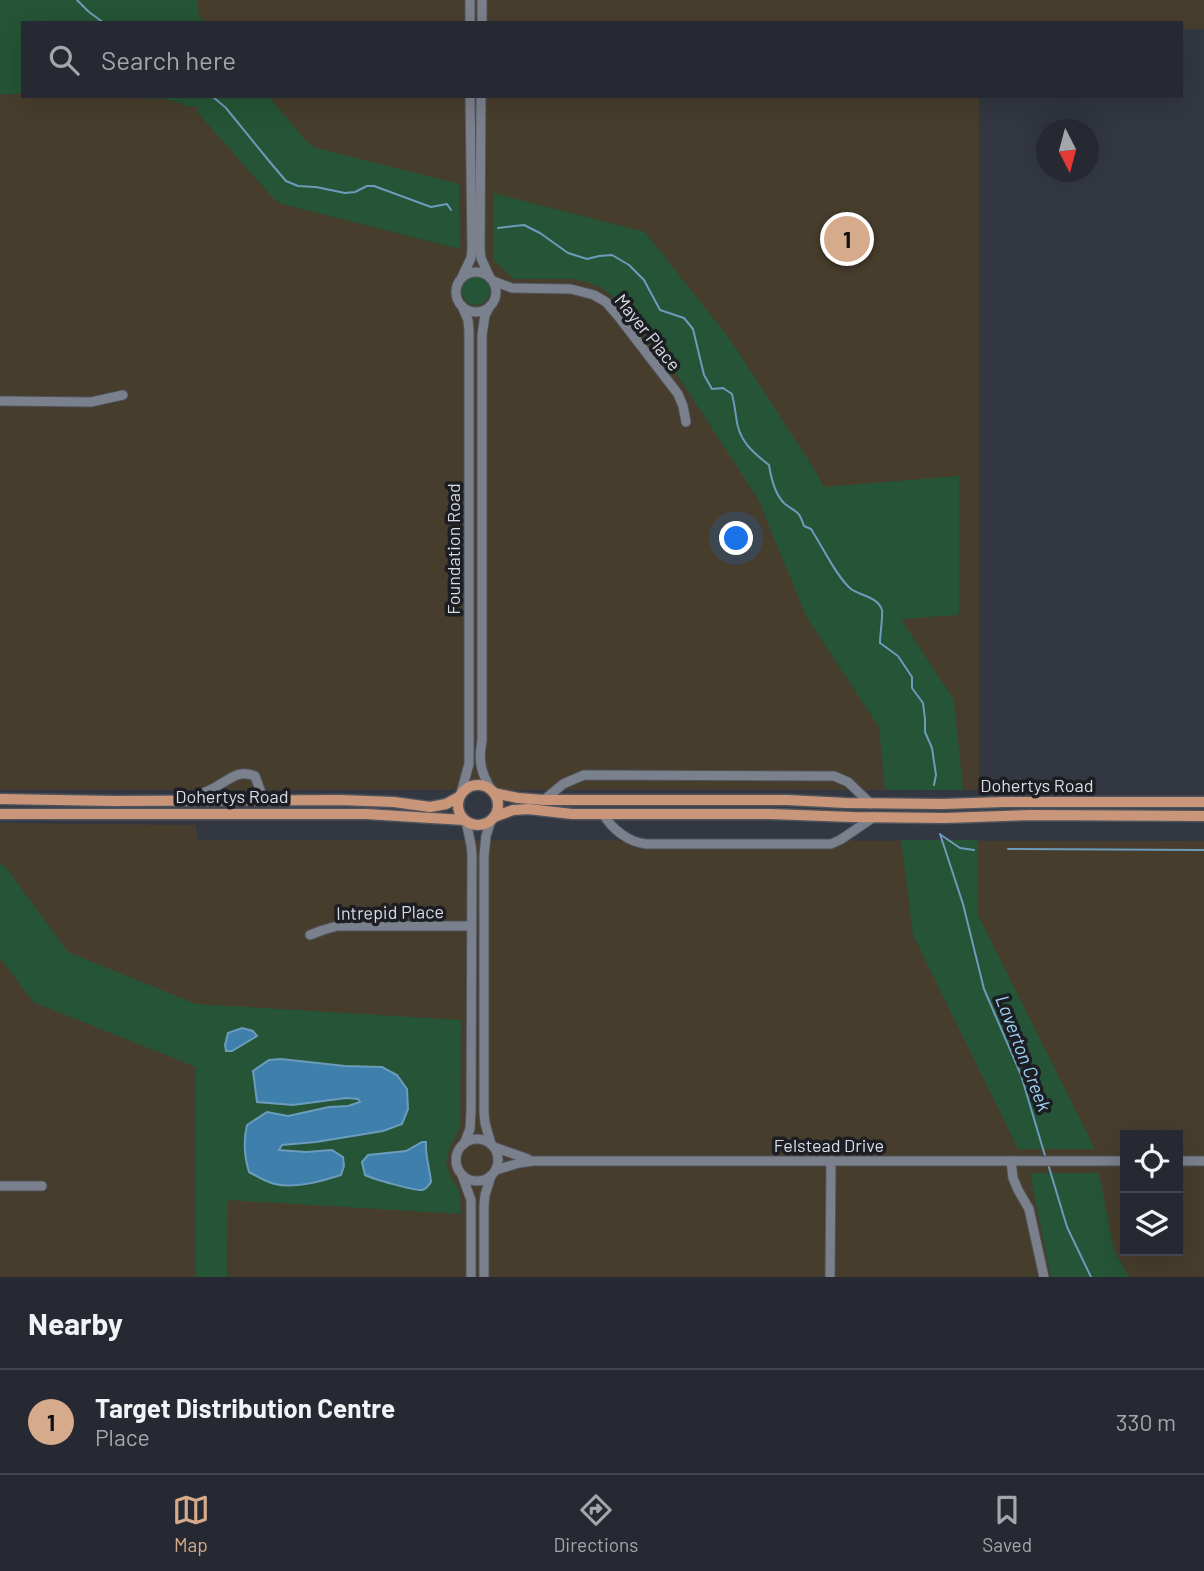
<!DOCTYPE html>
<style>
:root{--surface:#262931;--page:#2e3139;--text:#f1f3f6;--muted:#a4a6ab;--line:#42454d;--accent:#d6ab8b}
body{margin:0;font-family:Barlow,sans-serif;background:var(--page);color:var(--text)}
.controls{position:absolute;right:21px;bottom:21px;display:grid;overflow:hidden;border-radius:0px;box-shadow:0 7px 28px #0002}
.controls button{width:63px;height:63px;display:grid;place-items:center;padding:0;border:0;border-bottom:2px solid var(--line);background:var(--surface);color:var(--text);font:35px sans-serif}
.compass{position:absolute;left:1036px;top:119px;width:63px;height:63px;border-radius:50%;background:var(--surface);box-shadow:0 7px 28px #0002;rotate:174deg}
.you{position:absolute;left:737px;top:539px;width:24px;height:24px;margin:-18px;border:5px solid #fff;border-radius:50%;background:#1a73e8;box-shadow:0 0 0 10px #1a73e833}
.badge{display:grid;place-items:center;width:46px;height:46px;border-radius:50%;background:var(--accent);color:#111;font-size:23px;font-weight:700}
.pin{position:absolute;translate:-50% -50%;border:4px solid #fff;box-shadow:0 2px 7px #0006}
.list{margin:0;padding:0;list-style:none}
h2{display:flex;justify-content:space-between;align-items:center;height:91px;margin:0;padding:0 28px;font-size:30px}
h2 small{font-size:23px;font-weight:400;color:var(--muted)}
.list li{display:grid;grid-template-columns:46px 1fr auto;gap:21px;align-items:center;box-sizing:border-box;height:105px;padding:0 28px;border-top:2px solid var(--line)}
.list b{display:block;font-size:26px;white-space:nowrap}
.list p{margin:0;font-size:23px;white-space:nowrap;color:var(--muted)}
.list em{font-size:23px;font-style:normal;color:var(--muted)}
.icon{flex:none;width:38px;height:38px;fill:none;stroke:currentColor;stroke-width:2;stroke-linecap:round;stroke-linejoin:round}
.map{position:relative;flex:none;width:1204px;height:1277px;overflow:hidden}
.search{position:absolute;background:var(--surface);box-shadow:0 7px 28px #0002;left:21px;right:21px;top:21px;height:77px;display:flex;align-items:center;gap:18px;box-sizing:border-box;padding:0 24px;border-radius:0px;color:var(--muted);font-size:26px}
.sheet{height:196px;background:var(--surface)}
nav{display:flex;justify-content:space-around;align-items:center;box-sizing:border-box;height:98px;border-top:2px solid var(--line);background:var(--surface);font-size:19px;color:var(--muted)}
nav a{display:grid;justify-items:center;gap:4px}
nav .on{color:var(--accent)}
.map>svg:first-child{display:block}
.industrial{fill:#473d2c;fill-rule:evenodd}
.green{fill:#255436}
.water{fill:#3e80ab;stroke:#6c9cbc;stroke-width:2}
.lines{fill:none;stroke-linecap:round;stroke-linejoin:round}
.stream{stroke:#6c9cbc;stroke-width:2}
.minor-casing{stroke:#4f535c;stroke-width:11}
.major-casing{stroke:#4f535c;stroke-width:13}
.minor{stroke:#7b818c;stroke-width:9}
.major{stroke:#ca9679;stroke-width:10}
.labels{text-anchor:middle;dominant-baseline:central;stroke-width:7;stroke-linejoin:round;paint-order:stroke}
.street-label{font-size:18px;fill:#d9dce3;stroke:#1c1e23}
.water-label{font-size:19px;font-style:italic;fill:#9ed1f6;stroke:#1c1e23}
</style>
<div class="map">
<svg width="1204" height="1277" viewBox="0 0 1204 1277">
<rect width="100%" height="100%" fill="#323741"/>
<!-- industrial -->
<g class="industrial">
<polygon points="198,0 1204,0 1204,29 1181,29 1181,23 198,23"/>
<polygon points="0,94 23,94 23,96 167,99 187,106 197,96 979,96 979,790 0,790"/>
<path d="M0 823 196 825 197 840 1204 841V1277H0ZM1125 1135H1178V1251H1125Z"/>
</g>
<!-- green -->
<g class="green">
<polygon points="0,0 198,0 198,14 205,23 23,23 23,94 0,94"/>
<polygon points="80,96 268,96 308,143 316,148 459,184 460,249 282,204 274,199 197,112 197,107 187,106 167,99"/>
<polygon points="493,193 645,232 729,338 811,464 824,487 959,476 959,615 901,619 954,700 963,790 885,790 879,727 807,618 758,499 676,373 619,301 600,287 587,282 573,279 513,279 493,259"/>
<circle cx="476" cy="291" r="14"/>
<polygon points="901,840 978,840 978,915 1095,1149 1018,1149 913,935"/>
<polygon points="0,864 5,866 68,952 196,1004 461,1020 460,1127 450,1147 446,1163 450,1175 459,1191 461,1214 228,1200 227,1277 196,1277 196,1067 33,1002 0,958"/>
<polygon points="1030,1173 1099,1173 1114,1250 1129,1277 1052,1277 1050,1273"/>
</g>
<!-- water -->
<g class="water">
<polygon points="242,1028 253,1031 257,1036 232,1051 226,1051 225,1045 228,1033"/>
<path d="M281 1059 345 1066 382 1067 397 1075 407 1089 408 1109 402 1124 383 1131 316 1142 282 1145 279 1150 306 1152 332 1150 343 1157 344 1166 341 1175C322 1181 295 1189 275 1184 266 1182 257 1176 249 1172 244 1156 243 1142 247 1125L267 1112 288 1116 329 1107 348 1106 360 1102 358 1099 346 1098 293 1105 257 1102 253 1071 269 1060Z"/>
<path d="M422 1142H426C425 1156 430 1169 431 1182 428 1186 427 1189 422 1190 415 1191 373 1179 365 1175L362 1162 368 1155 406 1151Z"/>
</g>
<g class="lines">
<!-- stream -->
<g class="stream">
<polyline points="77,0 89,12 104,23"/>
<polyline points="212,96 226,108 269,161 286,181 298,186 316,187 345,193 355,192 367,186 374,186 431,207 447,204 451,210"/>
<path d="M498 228 524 225 540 233 568 253 587 259 599 256 612 255 629 265 644 280 660 310 684 318 693 329 704 375 712 389 723 388 732 394C734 402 735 408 736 416 738 440 752 452 769 465 771 478 775 495 785 504 798 514 798 509 804 526L811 529 814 534C823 548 838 579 851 589 861 596 878 597 882 610 883 616 880 634 880 643L898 656 912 677V688L923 703 925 719V732L932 748 936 775 934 785"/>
<polyline points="940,834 963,904 984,989 1021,1075 1046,1159"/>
<polyline points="941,835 960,848 974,850"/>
<polyline points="1008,849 1204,850"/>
<polyline points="1048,1164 1067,1227 1091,1277"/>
</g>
<defs>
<g id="minor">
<polyline points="470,23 470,0"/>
<polyline points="482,23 482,0"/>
<polyline points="481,96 480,249 481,258 490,278"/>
<circle cx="476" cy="292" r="20"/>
<polyline points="462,277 471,258 472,249 470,96"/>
<polyline points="493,281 512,288 571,289 594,295 606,302 618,316 678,394 683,406 686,422"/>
<path d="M490 306 485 315 482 335V741C478 761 481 772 491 790"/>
<polyline points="0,401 91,402 123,395"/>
<polyline points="461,793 469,764 469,331 468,320 462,306"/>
<path d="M188 799C198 795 210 791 219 785 233 777 239 770 255 776L262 795 268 800"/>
<polyline points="544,800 563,784 584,775 834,776 848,782 871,804"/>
<path d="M603 814C612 829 628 842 646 844H831L840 840 874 817"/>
<polyline points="310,935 323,930 337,926 471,926"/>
<circle cx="477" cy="1160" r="21"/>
<polyline points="464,1144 470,1129 471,1111 472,855 471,845 466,821"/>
<polyline points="491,1144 485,1123 484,1113 484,856 486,836 491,820"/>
<polyline points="494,1147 528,1159"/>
<polyline points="1011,1161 1013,1178 1018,1190 1029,1209 1044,1277"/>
<polyline points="1178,1161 1204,1161"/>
<polyline points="496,1170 519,1163 533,1161 1125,1161"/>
<polyline points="462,1175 471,1200 471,1277"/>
<polyline points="0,1186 42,1186"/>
<polyline points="484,1277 484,1205 485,1195 491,1176"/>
<polyline points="830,1277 831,1161"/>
</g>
<g id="major">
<circle cx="478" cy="805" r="20"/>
<polyline points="494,793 518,798 544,800 787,800 846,803 942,804 1004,802 1204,802"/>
<polyline points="0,799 114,801 340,800 394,802 430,807 446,804 459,797"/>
<polyline points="0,814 366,814 464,820"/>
<polyline points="494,817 513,810 528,809 572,814 770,814 852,817 945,818 1031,815 1204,816"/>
</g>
</defs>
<!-- minor casing -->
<use href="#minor" class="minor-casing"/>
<!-- major casing -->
<use href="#major" class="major-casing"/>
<!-- minor -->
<use href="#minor" class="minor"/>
<!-- major -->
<use href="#major" class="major"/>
</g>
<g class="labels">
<!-- street labels -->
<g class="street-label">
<text transform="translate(648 332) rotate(51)">Mayer Place</text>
<text transform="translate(453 549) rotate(-90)">Foundation Road</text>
<text x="1037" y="785">Dohertys Road</text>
<text x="232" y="796">Dohertys Road</text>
<text transform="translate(390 912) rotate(-1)">Intrepid Place</text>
<text x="829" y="1145">Felstead Drive</text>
</g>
<!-- water labels -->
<g class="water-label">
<text transform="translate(1024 1053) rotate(69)">Laverton Creek</text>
</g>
</g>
</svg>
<div class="controls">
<button><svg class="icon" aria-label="locate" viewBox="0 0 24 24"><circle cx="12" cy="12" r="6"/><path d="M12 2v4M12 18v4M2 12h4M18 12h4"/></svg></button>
<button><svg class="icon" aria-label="layers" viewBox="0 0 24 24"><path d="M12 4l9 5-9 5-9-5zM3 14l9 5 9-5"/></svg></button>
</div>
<svg class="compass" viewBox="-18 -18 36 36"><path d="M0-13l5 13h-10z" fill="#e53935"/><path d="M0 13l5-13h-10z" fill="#a4a6ab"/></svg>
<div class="you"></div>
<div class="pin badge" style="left:847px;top:239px">1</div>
<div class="search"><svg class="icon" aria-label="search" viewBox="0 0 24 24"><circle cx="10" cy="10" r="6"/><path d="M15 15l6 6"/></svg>Search here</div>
</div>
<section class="sheet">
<h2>Nearby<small></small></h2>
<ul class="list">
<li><span class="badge">1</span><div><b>Target Distribution Centre</b><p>Place</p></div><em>330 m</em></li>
</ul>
</section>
<nav>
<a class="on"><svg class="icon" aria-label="map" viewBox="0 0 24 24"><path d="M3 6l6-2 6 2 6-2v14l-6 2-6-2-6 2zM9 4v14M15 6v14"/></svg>Map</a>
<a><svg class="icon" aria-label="directions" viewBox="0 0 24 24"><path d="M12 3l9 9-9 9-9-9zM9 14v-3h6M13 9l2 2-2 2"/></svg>Directions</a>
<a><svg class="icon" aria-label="saved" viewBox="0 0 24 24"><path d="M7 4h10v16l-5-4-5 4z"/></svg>Saved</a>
</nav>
